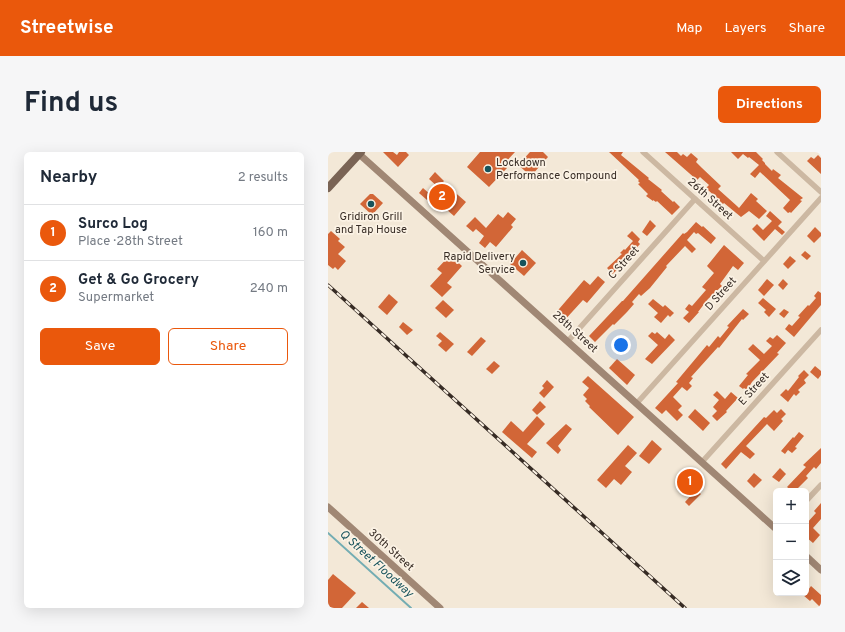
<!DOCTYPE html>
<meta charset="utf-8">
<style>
:root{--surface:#fff;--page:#f6f6f7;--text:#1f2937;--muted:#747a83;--line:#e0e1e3;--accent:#ea580c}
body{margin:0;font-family:Overpass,sans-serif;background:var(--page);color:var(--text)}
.controls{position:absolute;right:12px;bottom:12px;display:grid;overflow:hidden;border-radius:6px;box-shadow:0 4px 16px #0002}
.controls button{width:36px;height:36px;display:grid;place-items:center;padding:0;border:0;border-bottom:1px solid var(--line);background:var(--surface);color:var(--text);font:20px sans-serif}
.you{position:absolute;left:293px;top:193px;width:14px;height:14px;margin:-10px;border:3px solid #fff;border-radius:50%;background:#1a73e8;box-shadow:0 0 0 6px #1a73e833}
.badge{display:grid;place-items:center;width:26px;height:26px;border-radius:50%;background:var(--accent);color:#fff;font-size:13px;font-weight:700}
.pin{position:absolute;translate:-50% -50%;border:2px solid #fff;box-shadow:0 1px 4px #0006}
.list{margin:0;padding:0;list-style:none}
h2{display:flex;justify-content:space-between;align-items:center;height:52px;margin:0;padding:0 16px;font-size:17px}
h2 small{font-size:13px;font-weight:400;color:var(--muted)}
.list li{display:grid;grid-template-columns:26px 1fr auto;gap:12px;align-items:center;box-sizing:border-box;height:56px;padding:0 16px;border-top:1px solid var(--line)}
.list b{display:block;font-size:15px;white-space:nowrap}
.list p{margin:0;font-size:13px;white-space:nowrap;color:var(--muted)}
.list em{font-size:13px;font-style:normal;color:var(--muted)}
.actions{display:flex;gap:8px;padding:12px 16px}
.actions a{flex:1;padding:9px 0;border:1px solid var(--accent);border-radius:6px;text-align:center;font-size:14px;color:var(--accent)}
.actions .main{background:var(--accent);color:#fff}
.icon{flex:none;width:22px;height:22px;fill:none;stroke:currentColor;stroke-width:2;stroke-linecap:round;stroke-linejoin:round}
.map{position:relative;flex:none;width:493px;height:456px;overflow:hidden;border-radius:6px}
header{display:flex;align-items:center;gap:24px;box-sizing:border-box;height:56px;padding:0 20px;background:var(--accent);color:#fff}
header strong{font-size:19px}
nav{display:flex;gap:22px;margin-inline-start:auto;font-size:14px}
.intro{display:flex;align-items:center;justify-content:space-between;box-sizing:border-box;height:96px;padding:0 24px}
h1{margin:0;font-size:28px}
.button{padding:10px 18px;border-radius:6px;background:var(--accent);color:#fff;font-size:14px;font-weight:700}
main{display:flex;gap:24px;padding:0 24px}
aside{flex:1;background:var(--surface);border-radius:6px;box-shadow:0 4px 16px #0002}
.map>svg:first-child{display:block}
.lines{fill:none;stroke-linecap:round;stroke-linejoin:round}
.stream{stroke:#74adb3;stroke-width:2}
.building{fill:#d26637}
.street{stroke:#ccb8a2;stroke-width:5.5}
.secondary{stroke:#a08774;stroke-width:7}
.primary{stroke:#7a6455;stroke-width:8}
.rail-casing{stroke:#372c25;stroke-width:3.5}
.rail{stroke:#fbf2e4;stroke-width:2;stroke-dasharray:6;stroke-linecap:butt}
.poi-dot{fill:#17535c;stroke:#fbf2e4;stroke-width:1.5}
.labels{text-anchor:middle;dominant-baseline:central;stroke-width:3.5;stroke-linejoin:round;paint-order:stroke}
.poi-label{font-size:11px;fill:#372c25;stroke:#fbf2e4;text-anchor:start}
.street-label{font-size:11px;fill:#372c25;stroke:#fbf2e4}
.water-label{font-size:12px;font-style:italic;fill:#17535c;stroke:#fbf2e4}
</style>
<header>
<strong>Streetwise</strong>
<nav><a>Map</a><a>Layers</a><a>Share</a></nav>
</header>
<div class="intro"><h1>Find us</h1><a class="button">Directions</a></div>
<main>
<aside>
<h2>Nearby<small>2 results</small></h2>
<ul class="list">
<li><span class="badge">1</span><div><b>Surco Log</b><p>Place · 28th Street</p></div><em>160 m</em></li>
<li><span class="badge">2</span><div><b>Get &amp; Go Grocery</b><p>Supermarket</p></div><em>240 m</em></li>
</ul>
<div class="actions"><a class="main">Save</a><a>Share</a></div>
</aside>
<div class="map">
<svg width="493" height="456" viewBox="0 0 493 456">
<rect width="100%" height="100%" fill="#f3e8d7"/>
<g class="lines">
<!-- stream -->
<polyline class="stream" points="0,381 83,456"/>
</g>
<!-- building -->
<g class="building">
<polygon points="55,0 65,0 69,3 71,0 78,0 81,3 70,15"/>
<polygon points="152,0 187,0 175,13 179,16 161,35 139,15"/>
<polygon points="202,0 215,0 220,5 203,24 190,13"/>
<polygon points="281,0 295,0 293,3 321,26 320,27 334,38 333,39 345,50 346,49 352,55 344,63 329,49 328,50 325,48 325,49 318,44 320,42 310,32 312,31 310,29 311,28"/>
<polygon points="337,0 349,0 353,4 355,2 359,5 363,1 370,7 368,10 374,16 393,34 390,37 409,54 411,56 423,41 430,47 428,49 439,59 431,67 421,59 413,65 396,51 395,52 378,36 381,33 372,25 369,28"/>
<polygon points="403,0 428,0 435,7 434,8 437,11 437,12 444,19 445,17 453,23 450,26 475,46 472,48 474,49 463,61 462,60 460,61 455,56 462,48 432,20 427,26 422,22 431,13 421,5 420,6 415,2 410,7"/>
<polygon points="490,3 493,6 493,22 479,9 483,5 486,7"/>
<polygon points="107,20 116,29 115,30 138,50 126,64 118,57 120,54 106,41 111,36 101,27"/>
<polygon points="95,36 103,43 99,48 91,41"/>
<polygon points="42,42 45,42 55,51 44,63 32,52"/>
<polygon points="442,59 454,70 450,74 457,80 454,83 447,77 436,89 424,77 429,72 435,78 444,69 438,64"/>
<polygon points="180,60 188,67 183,73 185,75 168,95 162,90 157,96 151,91 156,84 148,77 145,80 138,74 147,65 158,76 170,62 175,66"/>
<polygon points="322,68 328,74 319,84 314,80"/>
<polygon points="368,70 374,75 375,74 388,86 383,92 370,81 368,82 366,80 359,88 368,97 364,101 357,94 338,114 339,115 322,136 313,144 311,142 304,150 306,152 299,160 286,173 285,172 267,190 261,184 294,149 295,149 355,81 356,82 359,80"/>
<polygon points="487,75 493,81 493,84 486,91 479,84"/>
<polygon points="3,79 12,87 10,89 17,95 10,102 18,109 10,118 7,115 5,117 0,113 0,82"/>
<polygon points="304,79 312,87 310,90 312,92 285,122 279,116 294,102 292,101 296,97 297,98 305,89 299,84"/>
<polygon points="396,93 416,111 410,118 405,114 392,132 394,134 380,147 370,160 371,160 361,171 355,166 361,160 357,157 361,152 364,154 378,138 374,135 386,121 379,114"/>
<polygon points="194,98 208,111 196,124 182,112"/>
<polygon points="477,99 483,104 479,108 473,103"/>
<polygon points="122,103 134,114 119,131 124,135 114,145 102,134 114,121 109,117"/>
<polygon points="462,104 468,109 460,117 455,112"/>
<polygon points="270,124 277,130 259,151 255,148 234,171 225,164 256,128 262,133"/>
<polygon points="439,127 446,133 436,144 430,138"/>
<polygon points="455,127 460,132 455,138 450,133"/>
<polygon points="490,139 493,141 493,153 466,185 457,177 461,172 464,174 472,165 470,164 480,153 481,154 488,146 486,144"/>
<polygon points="61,142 70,150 59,163 50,155"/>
<polygon points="435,146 448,157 441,165 436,160 438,158 430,151"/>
<polygon points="325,147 335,155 337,153 346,161 342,165 340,163 333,171 326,165 330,161 320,152"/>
<polygon points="115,148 126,158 118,166 107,156"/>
<polygon points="415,157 421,162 415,168 414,167 391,196 390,195 363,225 365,226 361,231 364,234 359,239 354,235 345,245 354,254 350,258 355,263 349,269 338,258 334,262 327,256 350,231 348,230 379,193 381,195 390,184 392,186 401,175 399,174"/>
<polygon points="456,157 461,160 456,166 451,162"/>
<polygon points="75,170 85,178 79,183 71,175"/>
<polygon points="112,180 126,192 118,200 110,193 114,189 108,184"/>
<polygon points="324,180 327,182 329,180 337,187 341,182 347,188 324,212 317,207 330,193 320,184"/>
<polygon points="449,183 458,191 449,201 451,202 424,230 419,238 416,236 415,237 411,234 420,223 418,222 432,208 420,197 425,192 436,202 444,194 438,189 442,185 445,187"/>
<polygon points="153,185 158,189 144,204 139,200"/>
<polygon points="289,207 307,223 299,233 281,216"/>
<polygon points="166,209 172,214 164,222 158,217"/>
<polygon points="487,214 493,219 493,223 490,227 482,220"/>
<polygon points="476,218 481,223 476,228 478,231 470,238 472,240 468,244 466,242 460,250 452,243 458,237 460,239 471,225 470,224"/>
<polygon points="260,224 306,265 290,283 261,255 262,254 257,249 259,247 255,243 261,236 254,230"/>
<polygon points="219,228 226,235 216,246 211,241 216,236 214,234"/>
<polygon points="389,239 397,247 403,240 410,246 398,259 399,260 389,269 384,264 389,259 385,255 391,248 385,243"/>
<polygon points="212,249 218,255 209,263 204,258"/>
<polygon points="367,257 382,271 375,279 360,265"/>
<polygon points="453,257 458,262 453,267 455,269 446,279 439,272 418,294 427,302 422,307 413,300 398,317 393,312 436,265 438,266 446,258 449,261"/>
<polygon points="209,264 217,272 199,292 209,300 204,306 174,280 183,269 195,280"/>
<polygon points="238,272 244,277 230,294 233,298 230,302 218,291"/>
<polygon points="471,280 476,284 467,295 469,296 464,301 460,298 457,302 453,299 465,285 466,286"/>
<polygon points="324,288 334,297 321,312 311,304"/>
<polygon points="300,293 309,301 297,314 304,320 293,333 286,327 278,336 269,328"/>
<polygon points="493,296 493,311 488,317 486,315 478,324 480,326 467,339 464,339 459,335 478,315 475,313"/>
<polygon points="452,316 458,322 451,330 444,325"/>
<polygon points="426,321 434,328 426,336 419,329"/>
<polygon points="361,323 369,330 363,336 356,329"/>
<polygon points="368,338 373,342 361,354 357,350"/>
<polygon points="493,351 493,367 485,376 492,383 485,391 478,385 478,372 488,361 486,359"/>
<polygon points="5,422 28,441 14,456 0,456 0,428"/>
<polygon points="483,434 493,443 493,456 484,447 482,449 475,443 478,441"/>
<polygon points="34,450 41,456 28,456"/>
</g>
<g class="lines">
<!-- street -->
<g class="street">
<polyline points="315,0 436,109"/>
<polyline points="449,0 493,40"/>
<polyline points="240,189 367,47"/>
<polyline points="309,251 493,46"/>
<polyline points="374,310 493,178"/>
<polyline points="478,349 493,333"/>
</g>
<!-- secondary -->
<g class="secondary">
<polyline points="31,2 448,377"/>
<polyline points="0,355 112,456"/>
<polyline points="478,404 493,418"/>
</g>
<!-- primary -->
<polyline class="primary" points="0,36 33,0"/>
<defs>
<polyline id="rail" points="0,133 357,456"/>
</defs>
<!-- rail casing -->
<use href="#rail" class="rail-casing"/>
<!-- rail -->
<use href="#rail" class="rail"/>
</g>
<!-- markers -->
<g class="poi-dot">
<circle cx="160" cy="17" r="4"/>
<circle cx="43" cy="52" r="4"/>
<circle cx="195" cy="111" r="4"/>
</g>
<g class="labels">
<!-- poi labels -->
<g class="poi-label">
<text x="168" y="11">Lockdown<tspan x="168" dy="13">Performance Compound</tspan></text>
<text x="43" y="65" text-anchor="middle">Gridiron Grill<tspan x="43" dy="13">and Tap House</tspan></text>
<text x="187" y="105" text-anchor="end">Rapid Delivery<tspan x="187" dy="13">Service</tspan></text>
</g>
<!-- street labels -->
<g class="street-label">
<text transform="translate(382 47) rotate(42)">26th Street</text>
<text transform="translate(296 111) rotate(-48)">C Street</text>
<text transform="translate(393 142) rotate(-48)">D Street</text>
<text transform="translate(247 180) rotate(42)">28th Street</text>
<text transform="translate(426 237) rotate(-48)">E Street</text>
<text transform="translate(63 398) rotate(42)">30th Street</text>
</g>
<!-- water labels -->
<g class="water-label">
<text transform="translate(48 412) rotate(42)">Q Street Floodway</text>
</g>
</g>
</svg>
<div class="controls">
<button>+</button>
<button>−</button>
<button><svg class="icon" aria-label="layers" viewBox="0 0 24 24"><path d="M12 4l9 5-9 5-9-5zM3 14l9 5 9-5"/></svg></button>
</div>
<div class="you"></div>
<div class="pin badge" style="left:362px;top:330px">1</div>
<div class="pin badge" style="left:114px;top:45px">2</div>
</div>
</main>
